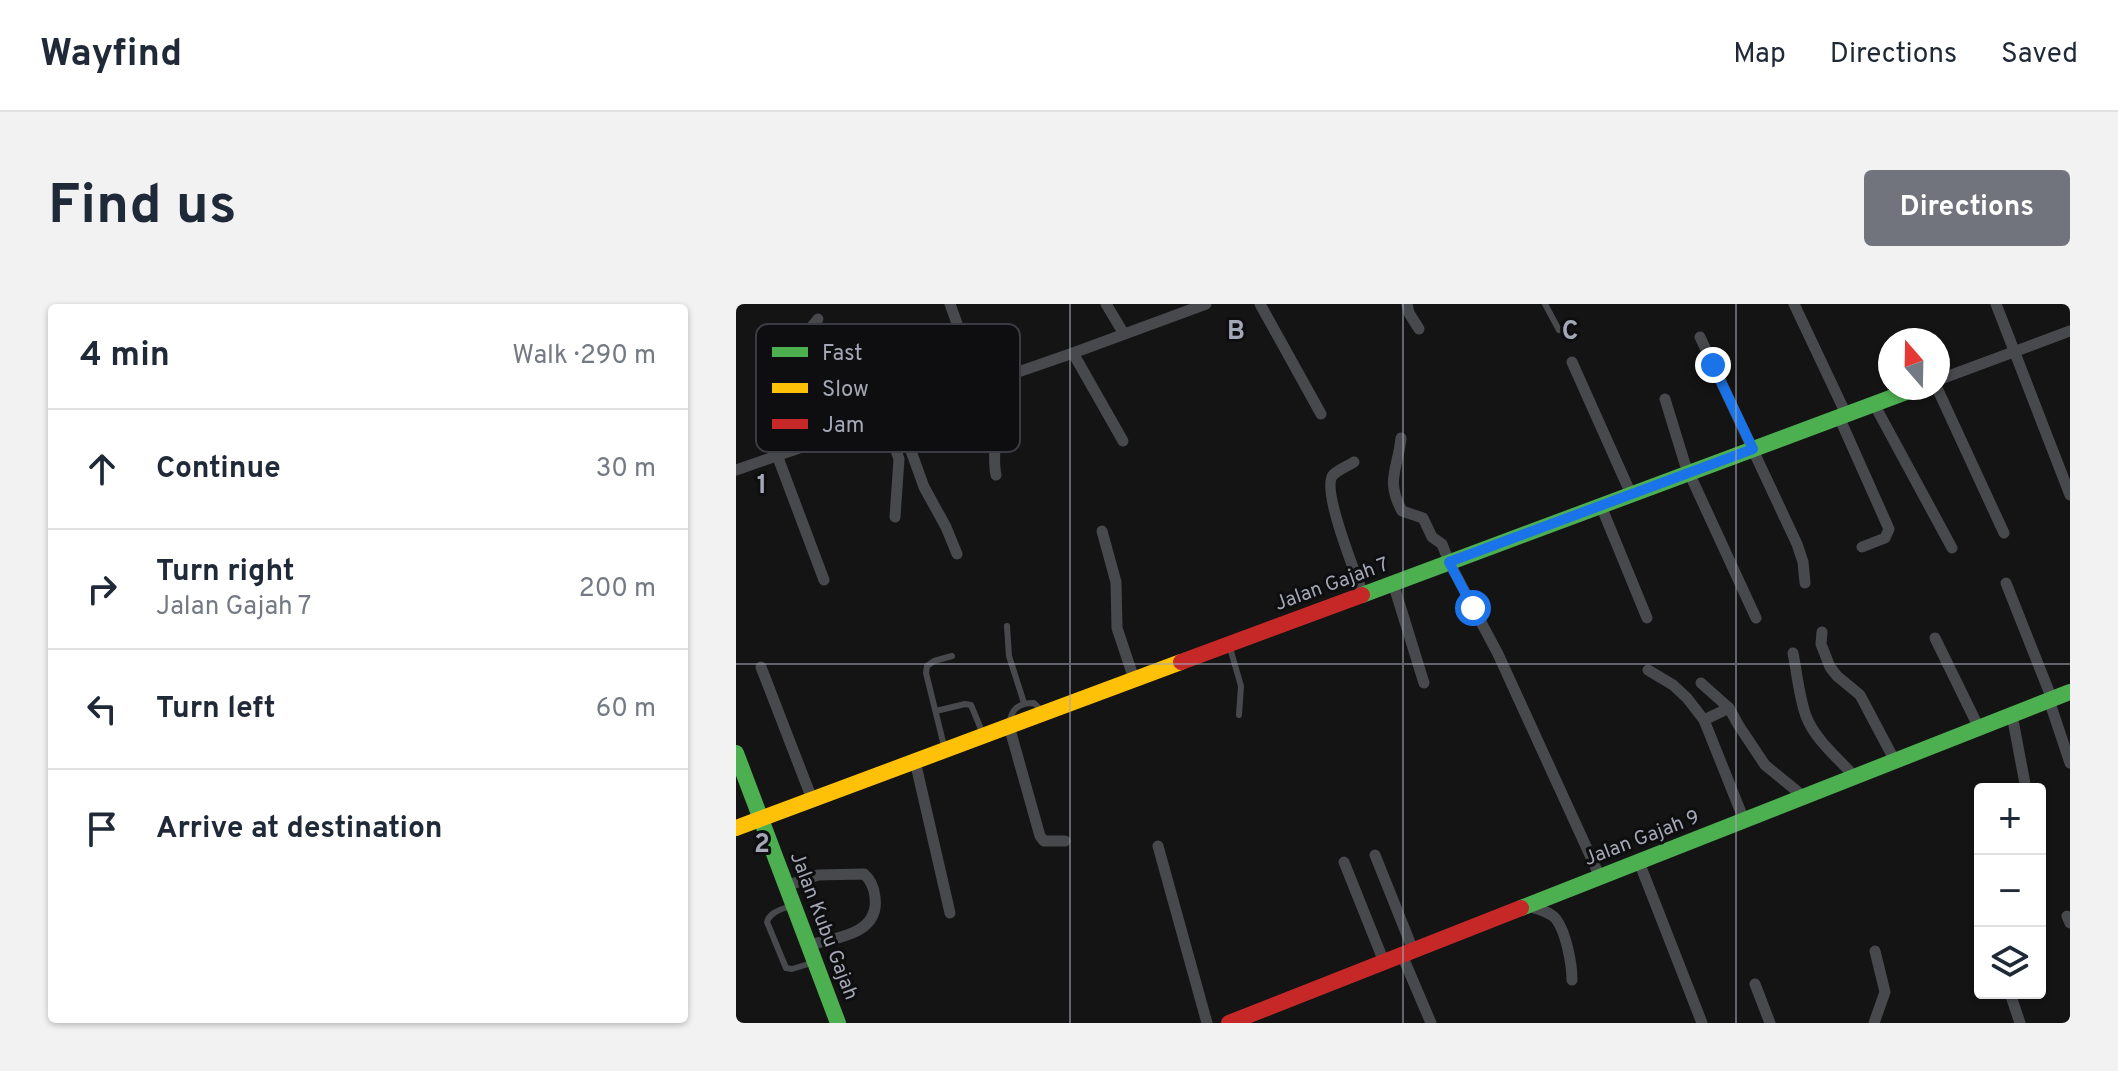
<!DOCTYPE html>
<meta charset="utf-8">
<style>
:root{--surface:#fff;--page:#f2f2f3;--text:#1f2937;--muted:#747a83;--line:#e0e1e3;--accent:#72747d}
body{margin:0;font-family:Overpass,sans-serif;background:var(--page);color:var(--text)}
.controls{position:absolute;right:24px;bottom:24px;display:grid;overflow:hidden;border-radius:8px;box-shadow:0 2px 6px #0004}
.controls button{width:72px;height:72px;display:grid;place-items:center;padding:0;border:0;border-bottom:2px solid var(--line);background:var(--surface);color:var(--text);font:40px sans-serif}
.compass{position:absolute;left:1142px;top:24px;width:72px;height:72px;border-radius:50%;background:var(--surface);box-shadow:0 2px 6px #0004;rotate:340deg}
.stop{position:absolute;width:24px;height:24px;margin:-18px;border:6px solid #1a73e8;border-radius:50%;background:#fff}
.stop.end{background:#1a73e8;border-color:#fff;box-shadow:0 2px 8px #0008}
.list{margin:0;padding:0;list-style:none}
h2{display:flex;justify-content:space-between;align-items:center;height:104px;margin:0;padding:0 32px;font-size:34px}
h2 small{font-size:26px;font-weight:400;color:var(--muted)}
.list li{display:grid;grid-template-columns:52px 1fr auto;gap:24px;align-items:center;box-sizing:border-box;height:120px;padding:0 32px;border-top:2px solid var(--line)}
.list b{display:block;font-size:30px;white-space:nowrap}
.list p{margin:0;font-size:26px;white-space:nowrap;color:var(--muted)}
.list em{font-size:26px;font-style:normal;color:var(--muted)}
.icon{flex:none;width:44px;height:44px;fill:none;stroke:currentColor;stroke-width:2;stroke-linecap:round;stroke-linejoin:round}
.map{position:relative;flex:none;width:1334px;height:719px;overflow:hidden;border-radius:8px}
header{display:flex;align-items:center;gap:48px;box-sizing:border-box;height:112px;padding:0 40px;background:var(--surface);border-bottom:2px solid var(--line)}
header strong{font-size:38px}
nav{display:flex;gap:44px;margin-inline-start:auto;font-size:28px}
.intro{display:flex;align-items:center;justify-content:space-between;box-sizing:border-box;height:192px;padding:0 48px}
h1{margin:0;font-size:56px}
.button{padding:20px 36px;border-radius:8px;background:var(--accent);color:#fff;font-size:28px;font-weight:700}
main{display:flex;gap:48px;padding:0 48px}
aside{flex:1;background:var(--surface);border-radius:8px;box-shadow:0 2px 6px #0004}
.map>svg:first-child{display:block}
.lines{fill:none;stroke-linecap:round;stroke-linejoin:round}
.lane{stroke:#48494d;stroke-width:6}
.street{stroke:#48494d;stroke-width:11}
.fast{stroke:#4caf50;stroke-width:16}
.slow{stroke:#ffc107;stroke-width:16}
.jam{stroke:#c62828;stroke-width:16}
.route{stroke:#1a73e8;stroke-width:10}
.grid{fill:none;stroke:#a4a8b6;stroke-width:2;stroke-opacity:0.55}
.labels{text-anchor:middle;dominant-baseline:central;stroke-width:6;stroke-linejoin:round;paint-order:stroke}
.street-label{font-size:20px;fill:#a4a8b6;stroke:#0e0e10}
.key{fill:#0e0e10;stroke:#3b3c42;stroke-width:2}
.key-label{font-size:22px;fill:#a4a8b6}
.grid-label{font-size:26px;text-anchor:middle;font-weight:bold;fill:#a4a8b6;stroke:#0e0e10;stroke-width:6;stroke-linejoin:round;paint-order:stroke}
</style>
<header>
<strong>Wayfind</strong>
<nav><a>Map</a><a>Directions</a><a>Saved</a></nav>
</header>
<div class="intro"><h1>Find us</h1><a class="button">Directions</a></div>
<main>
<aside>
<h2>4 min<small>Walk · 290 m</small></h2>
<ul class="list">
<li><svg class="icon" aria-label="ahead" viewBox="0 0 24 24"><path d="M12 20V5M6 11l6-6 6 6"/></svg><div><b>Continue</b></div><em>30 m</em></li>
<li><svg class="icon" aria-label="right" viewBox="0 0 24 24"><path d="M7 20v-9h11M14 6l5 5-5 5"/></svg><div><b>Turn right</b><p>Jalan Gajah 7</p></div><em>200 m</em></li>
<li><svg class="icon" aria-label="left" viewBox="0 0 24 24"><path d="M17 20v-9H6M10 6l-5 5 5 5"/></svg><div><b>Turn left</b></div><em>60 m</em></li>
<li><svg class="icon" aria-label="arrive" viewBox="0 0 24 24"><path d="M6 21V4h12l-3 4 3 4H6"/></svg><div><b>Arrive at destination</b></div></li>
</ul>
</aside>
<div class="map">
<svg width="1334" height="719" viewBox="0 0 1334 719">
<rect width="100%" height="100%" fill="#141414"/>
<g class="lines">
<!-- lane -->
<g class="lane">
<polyline points="809,0 823,26"/>
<polyline points="271,322 273,352 288,399"/>
<polyline points="494,344 505,382 503,411"/>
<polyline points="200,407 229,400 235,401 247,430"/>
<path d="M273 421C275 405 282 399 298 399L305 406"/>
<polyline points="209,446 190,369 191,362 198,357 216,352"/>
<path d="M57 601C48 605 34 607 31 618L50 664 56 665 79 658"/>
</g>
<!-- street -->
<g class="street">
<path d="M214 0 257 120C262 137 256 154 260 171"/>
<polyline points="370,0 388,30"/>
<polyline points="524,0 585,110"/>
<polyline points="671,0 673,9 683,25"/>
<polyline points="1058,0 1110,110"/>
<polyline points="1260,0 1334,191"/>
<polyline points="82,15 63,39 63,47 92,133"/>
<polyline points="964,33 1061,240 1067,258 1069,279"/>
<polyline points="337,49 387,137"/>
<polyline points="836,58 895,190"/>
<polyline points="1202,76 1334,27"/>
<polyline points="1201,84 1268,229"/>
<polyline points="929,95 949,160 1020,314"/>
<polyline points="1138,100 1216,244"/>
<polyline points="162,111 188,183 210,223 221,250"/>
<polyline points="1103,113 1153,225 1149,234 1126,243"/>
<polyline points="149,115 163,155 159,213"/>
<path d="M665 134C662 165 649 176 666 207L687 214 696 233 706 240 713 258 762 350 864 573"/>
<polyline points="41,151 88,276"/>
<path d="M618 158C612 162 602 166 597 171 585 185 620 271 627 290"/>
<polyline points="0,166 337,49 470,0"/>
<polyline points="865,202 911,314"/>
<polyline points="366,227 380,278 381,324 398,375"/>
<polyline points="657,279 688,379"/>
<polyline points="1270,279 1316,395"/>
<polyline points="1086,328 1085,340 1094,363 1101,372 1124,391 1159,457"/>
<polyline points="1199,334 1243,424"/>
<path d="M1057 349C1061 369 1063 393 1070 412 1079 436 1103 455 1119 473"/>
<polyline points="25,363 76,495"/>
<polyline points="912,366 937,381 951,394 968,416 1008,516"/>
<polyline points="965,379 993,404 1003,422 1029,461 1067,492"/>
<polyline points="1313,396 1334,459"/>
<polyline points="1276,411 1290,485"/>
<polyline points="968,416 993,404"/>
<polyline points="273,422 304,532 308,537 329,537"/>
<polyline points="179,457 214,609"/>
<polyline points="422,542 471,719"/>
<polyline points="639,551 677,646"/>
<polyline points="608,558 648,658"/>
<polyline points="903,558 966,719"/>
<path d="M50 582 82 571 128 570C135 576 138 584 139 593 144 631 99 634 72 641"/>
<path d="M791 602C801 605 813 607 820 615 830 628 836 660 836 676"/>
<polyline points="1331,612 1334,619"/>
<polyline points="666,651 695,719"/>
<polyline points="1019,680 1034,719"/>
<polyline points="1274,689 1284,719"/>
<polyline points="1138,719 1149,688 1139,647"/>
</g>
<!-- fast -->
<g class="fast">
<polyline points="626,291 1181,84"/>
<polyline points="0,449 102,719"/>
<polyline points="785,604 1334,388"/>
</g>
<!-- slow -->
<polyline class="slow" points="0,524 445,358"/>
<!-- jam -->
<g class="jam">
<polyline points="445,358 626,291"/>
<polyline points="493,719 785,604"/>
</g>
</g>
<g class="lines">
<!-- route -->
<polyline class="route" points="737,304 713,258 1017,145 977,61"/>
</g>
<!-- grid -->
<path class="grid" d="M334 0V719M667 0V719M1000 0V719M0 360H1334"/>
<g class="labels">
<!-- street labels -->
<g class="street-label">
<text transform="translate(596 281) rotate(-20)">Jalan Gajah 7</text>
<text transform="translate(906 535) rotate(-21)">Jalan Gajah 9</text>
<text transform="translate(87 622) rotate(69)">Jalan Kubu Gajah</text>
</g>
</g>
<!-- legend -->
<rect x="20" y="20" width="264" height="128" rx="12" class="key"/>
<rect x="36" y="43" width="36" height="10" fill="#4caf50"/>
<rect x="36" y="79" width="36" height="10" fill="#ffc107"/>
<rect x="36" y="115" width="36" height="10" fill="#c62828"/>
<g class="key-label">
<text x="86" y="56">Fast</text>
<text x="86" y="92">Slow</text>
<text x="86" y="128">Jam</text>
</g>
<g class="grid-label">
<text x="500" y="35">B</text>
<text x="834" y="35">C</text>
<text x="26" y="189">1</text>
<text x="26" y="548">2</text>
</g>
</svg>
<div class="controls">
<button>+</button>
<button>−</button>
<button><svg class="icon" aria-label="layers" viewBox="0 0 24 24"><path d="M12 4l9 5-9 5-9-5zM3 14l9 5 9-5"/></svg></button>
</div>
<svg class="compass" viewBox="-18 -18 36 36"><path d="M0-13l5 13h-10z" fill="#e53935"/><path d="M0 13l5-13h-10z" fill="#747a83"/></svg>
<div class="stop" style="left:737px;top:304px"></div>
<div class="stop end" style="left:977px;top:61px"></div>
</div>
</main>
